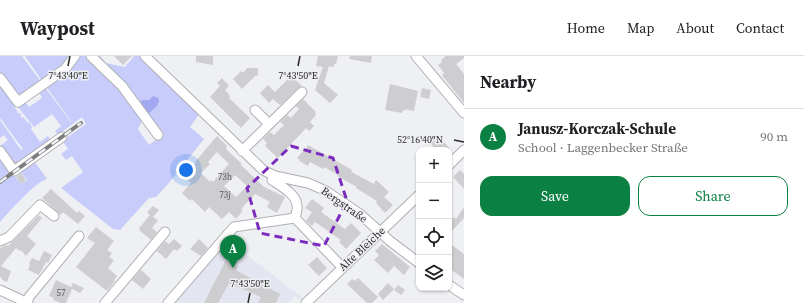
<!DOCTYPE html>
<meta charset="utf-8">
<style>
:root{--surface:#fff;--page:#f2f2f2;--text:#202124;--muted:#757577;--line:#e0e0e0;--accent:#0b8043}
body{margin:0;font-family:"Source Serif 4",serif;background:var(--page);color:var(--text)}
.controls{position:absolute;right:12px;bottom:12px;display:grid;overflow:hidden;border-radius:8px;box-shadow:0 1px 3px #0004}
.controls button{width:36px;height:36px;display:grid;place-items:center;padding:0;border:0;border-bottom:1px solid var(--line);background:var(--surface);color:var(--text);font:20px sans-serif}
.you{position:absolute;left:186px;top:114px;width:14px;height:14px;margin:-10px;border:3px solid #fff;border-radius:50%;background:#1a73e8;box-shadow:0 0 0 6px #1a73e833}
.badge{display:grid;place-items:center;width:26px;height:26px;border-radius:50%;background:var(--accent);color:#fff;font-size:13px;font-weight:700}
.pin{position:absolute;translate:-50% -33px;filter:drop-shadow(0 1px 2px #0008)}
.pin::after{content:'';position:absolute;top:21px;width:14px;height:12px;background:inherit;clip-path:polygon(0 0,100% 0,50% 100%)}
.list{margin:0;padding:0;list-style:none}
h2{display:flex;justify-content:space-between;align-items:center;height:52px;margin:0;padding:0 16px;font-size:17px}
h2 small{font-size:13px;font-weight:400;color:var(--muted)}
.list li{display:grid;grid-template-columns:26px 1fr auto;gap:12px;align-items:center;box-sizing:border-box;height:56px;padding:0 16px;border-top:1px solid var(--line)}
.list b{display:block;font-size:15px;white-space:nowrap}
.list p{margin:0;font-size:13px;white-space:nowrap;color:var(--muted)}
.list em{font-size:13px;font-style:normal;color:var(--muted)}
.actions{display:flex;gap:8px;padding:12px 16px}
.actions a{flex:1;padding:9px 0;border:1px solid var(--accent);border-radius:12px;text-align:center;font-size:14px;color:var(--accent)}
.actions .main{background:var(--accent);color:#fff}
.icon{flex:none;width:22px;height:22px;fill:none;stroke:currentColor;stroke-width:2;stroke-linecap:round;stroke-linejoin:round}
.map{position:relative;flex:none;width:464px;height:247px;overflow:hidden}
header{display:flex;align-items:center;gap:24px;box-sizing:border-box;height:56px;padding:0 20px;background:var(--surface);border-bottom:1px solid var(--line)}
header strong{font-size:19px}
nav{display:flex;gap:22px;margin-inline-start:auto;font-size:14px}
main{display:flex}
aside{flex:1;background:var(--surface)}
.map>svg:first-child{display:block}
.built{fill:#e3e5f0}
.green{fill:#c7ccfb}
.forest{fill:#a3a9f0}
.building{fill:#cecdd0;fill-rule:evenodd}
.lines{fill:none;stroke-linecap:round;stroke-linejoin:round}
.minor-casing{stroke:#afb0b4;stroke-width:11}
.minor{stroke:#fff;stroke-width:9}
.rail-casing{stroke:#7c7c7e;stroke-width:4}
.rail{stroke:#eff0f4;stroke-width:2.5;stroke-dasharray:8;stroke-linecap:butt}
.marked{fill:none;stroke:#7b2cbf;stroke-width:3;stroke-dasharray:8 5;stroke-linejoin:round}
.ticks{fill:none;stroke:#2b2b2c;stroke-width:1.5}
.labels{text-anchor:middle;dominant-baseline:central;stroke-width:3;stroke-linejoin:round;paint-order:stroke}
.number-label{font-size:9px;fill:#545455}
.street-label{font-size:11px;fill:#2b2b2c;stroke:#eff0f4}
.ticks-label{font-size:10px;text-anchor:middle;fill:#2b2b2c;stroke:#eff0f4;stroke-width:3;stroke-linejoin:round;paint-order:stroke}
</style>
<header>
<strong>Waypost</strong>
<nav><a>Home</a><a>Map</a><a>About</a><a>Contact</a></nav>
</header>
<main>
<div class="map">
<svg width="464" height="247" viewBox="0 0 464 247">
<rect width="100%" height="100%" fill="#eff0f4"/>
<!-- built -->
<polygon class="built" points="227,184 303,242 300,245 295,240 288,247 171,247"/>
<!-- green -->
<g class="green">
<polygon points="0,0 22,0 41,26 22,40 18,40 0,18"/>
<polygon points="25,0 71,0 64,9 42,25"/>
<polygon points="78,0 88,0 117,27 142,65 138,73 149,89 161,80 94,0 100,0 106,7 125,11 134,0 140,0 200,57 190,71 204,83 168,128 156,141 149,142 120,174 113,173 61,132 83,116 72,100 66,104 61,98 68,93 62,84 65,83 86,68 82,61 58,79 55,75 61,70 52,58 34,71 17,50 25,46 29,51 42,42 38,34 44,30 71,66 71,65 45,29"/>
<polygon points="0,28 16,49 14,50 19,58 21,57 22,58 20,59 22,62 23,61 28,67 29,66 32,71 31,73 40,86 48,80 51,85 17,109 13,108 0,92 0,90 8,84 4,79 0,82 0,64 21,94 23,93 0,62"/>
<polygon points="0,100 11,115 0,123"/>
<path d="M34 105 47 123C34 127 10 155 0 166V128L13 118 21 128 27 124 20 115Z"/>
</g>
<!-- forest -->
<polygon class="forest" points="153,40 158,42 159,45 157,50 148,58 140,47 142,44 149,44"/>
<!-- building -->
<g class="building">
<polygon points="114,0 132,0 123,9"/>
<polygon points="196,0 213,0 213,9 196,6"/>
<polygon points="318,0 338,0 336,8 334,8 334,11 329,10 324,27 338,39 330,47 315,34 323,11 316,10"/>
<polygon points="350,0 372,0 371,7 349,3"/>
<polygon points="446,0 464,0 464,2 456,8 464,18 464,47 445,23 442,19 444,17 438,9 442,6 441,4"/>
<polygon points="247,12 258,12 258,20 256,19 242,33 233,23 241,15 243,17"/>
<polygon points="291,20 302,30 298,32 280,49 273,43 269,47 260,37 268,29 275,36"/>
<polygon points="222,22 229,30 225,34 230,40 229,42 250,62 241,72 210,41 220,30 217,27"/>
<polygon points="390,28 418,35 414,55 405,53 405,55 403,54 402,57 385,54"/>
<polygon points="422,32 431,34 429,43 420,41"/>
<polygon points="303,43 316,56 315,58 316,59 310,66 314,70 309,75 306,72 278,102 265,90 267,87 263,83 270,76 274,79 284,69 280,66 287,59 291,62 299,53 296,50"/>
<polygon points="437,78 451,94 437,94 429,86"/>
<path d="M217 80 227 90 226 92 227 94 242 108 241 109 264 131 285 141 277 157 267 151 270 146 255 138 241 153 243 154 241 156H242L236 163 229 156 222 163 209 151 205 156 192 143 190 145 182 137 191 127 183 120 196 107 195 106ZM217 96 229 108 213 126 211 124 210 126 201 117 210 108 208 106ZM235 119 247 130 236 141 224 130Z"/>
<polygon points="308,89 352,114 351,115 355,118 374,128 376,124 389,136 384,141 393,149 385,157 376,147 377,145 356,132 357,131 337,120 338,119 324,111 323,113 310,106 308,110 299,105 300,104 297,102 304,94 305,95"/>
<polygon points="460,114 464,118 464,133 453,121"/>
<polygon points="21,117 26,124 21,128 16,121"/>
<polygon points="51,133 77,157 79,155 85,160 78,168 63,156 61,159 42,142"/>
<polygon points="312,143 324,152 321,156 345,173 351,167 361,177 346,193 339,186 341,184 315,166 312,170 306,165 312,156 305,152"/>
<polygon points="153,150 159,154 153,161 158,164 152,172 157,176 151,184 139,174 140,173 139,172 150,159 147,156"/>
<polygon points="464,151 464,162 450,177 449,172 451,169 449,166 454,161 456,163"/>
<polygon points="39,159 42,162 27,180 36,188 26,200 21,194 20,195 16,192 1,210 11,215 7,226 2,224 2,222 0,221 0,192 6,189 8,190"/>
<polygon points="96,171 114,185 107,194 112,197 109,201 114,204 108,212 117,220 114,224 115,225 107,235 76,211 95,187 87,182"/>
<polygon points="174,183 182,190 177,195 174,193 166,203 157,195 165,185 169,188"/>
<polygon points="199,183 208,192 201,200 190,193"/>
<polygon points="449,187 464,198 464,223 449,212"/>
<polygon points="382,188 410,211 404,219 394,210 388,217 374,204 379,199 375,195"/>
<polygon points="44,195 52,199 48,207 46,206 39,219 28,214 30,209 29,208 32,202 39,205"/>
<polygon points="317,201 327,212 319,220 308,209"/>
<polygon points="226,204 238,211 236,214 280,238 276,247 258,247 261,241 229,227 218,247 204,247"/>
<polygon points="141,214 151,223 143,233 132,224"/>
<polygon points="358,222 378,241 372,247 367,247 347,228 352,223 355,225"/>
<polygon points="56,224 71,231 73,227 84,232 80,237 72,233 66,247 60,247 53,244 54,242 49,240"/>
<polygon points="388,227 394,233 383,244 378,238"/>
<polygon points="398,229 405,234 401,239 394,234"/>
</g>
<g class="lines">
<defs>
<g id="minor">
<polyline points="91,0 122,30 158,79"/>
<polyline points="145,0 263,114 275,120 308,127 326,135 360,158 390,185 419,207"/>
<polyline points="416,0 464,57"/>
<polyline points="0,22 18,46 65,13 75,0"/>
<polyline points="255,54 269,68"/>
<polyline points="0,95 14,115 62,81"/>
<polyline points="242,95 302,36"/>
<polyline points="449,109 464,94"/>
<path d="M272 124C281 130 296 138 297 149 298 153 296 158 295 162"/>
<polyline points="227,179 236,187"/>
<polyline points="0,185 9,181 40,149 54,160"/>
<polyline points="449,229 464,239"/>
<polyline points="0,234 28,247"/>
<polyline points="27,247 29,241 79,180"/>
<polyline points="105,247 165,176"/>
<polyline points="168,247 234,171 295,162 342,211"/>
<polyline points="306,247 419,139"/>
</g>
</defs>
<!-- minor casing -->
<use href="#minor" class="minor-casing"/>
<!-- minor -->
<use href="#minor" class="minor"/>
<defs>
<polyline id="rail" points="0,126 81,67"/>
</defs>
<!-- rail casing -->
<use href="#rail" class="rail-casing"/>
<!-- rail -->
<use href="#rail" class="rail"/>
</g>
<!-- marked area -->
<path class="marked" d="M291 90 333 102 347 145 324 190 260 177 247 132Z"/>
<!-- ticks -->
<path class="ticks" d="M68 10 70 0M298 10 300 0M454 84 464 86M248 247 250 237"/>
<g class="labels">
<!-- number labels -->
<g class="number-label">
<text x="225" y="121">73h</text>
<text x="225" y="139">73j</text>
<text x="61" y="237">57</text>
</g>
<!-- street labels -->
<g class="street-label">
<text transform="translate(344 149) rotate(35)">Bergstraße</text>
<text transform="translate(362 193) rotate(-43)">Alte Bleiche</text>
</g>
</g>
<g class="ticks-label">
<text x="68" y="23">7°43'40"E</text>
<text x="298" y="23">7°43'50"E</text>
<text x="420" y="87">52°16'40"N</text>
<text x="250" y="231">7°43'50"E</text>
</g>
</svg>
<div class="controls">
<button>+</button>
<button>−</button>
<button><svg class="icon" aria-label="locate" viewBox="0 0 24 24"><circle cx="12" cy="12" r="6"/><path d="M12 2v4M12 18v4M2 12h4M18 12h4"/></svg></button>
<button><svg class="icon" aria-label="layers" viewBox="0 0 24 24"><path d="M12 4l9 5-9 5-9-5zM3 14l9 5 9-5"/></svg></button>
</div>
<div class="you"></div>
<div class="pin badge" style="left:233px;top:212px">A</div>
</div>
<aside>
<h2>Nearby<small></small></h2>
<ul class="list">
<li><span class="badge">A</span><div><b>Janusz-Korczak-Schule</b><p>School · Laggenbecker Straße</p></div><em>90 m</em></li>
</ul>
<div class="actions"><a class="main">Save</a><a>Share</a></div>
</aside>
</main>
